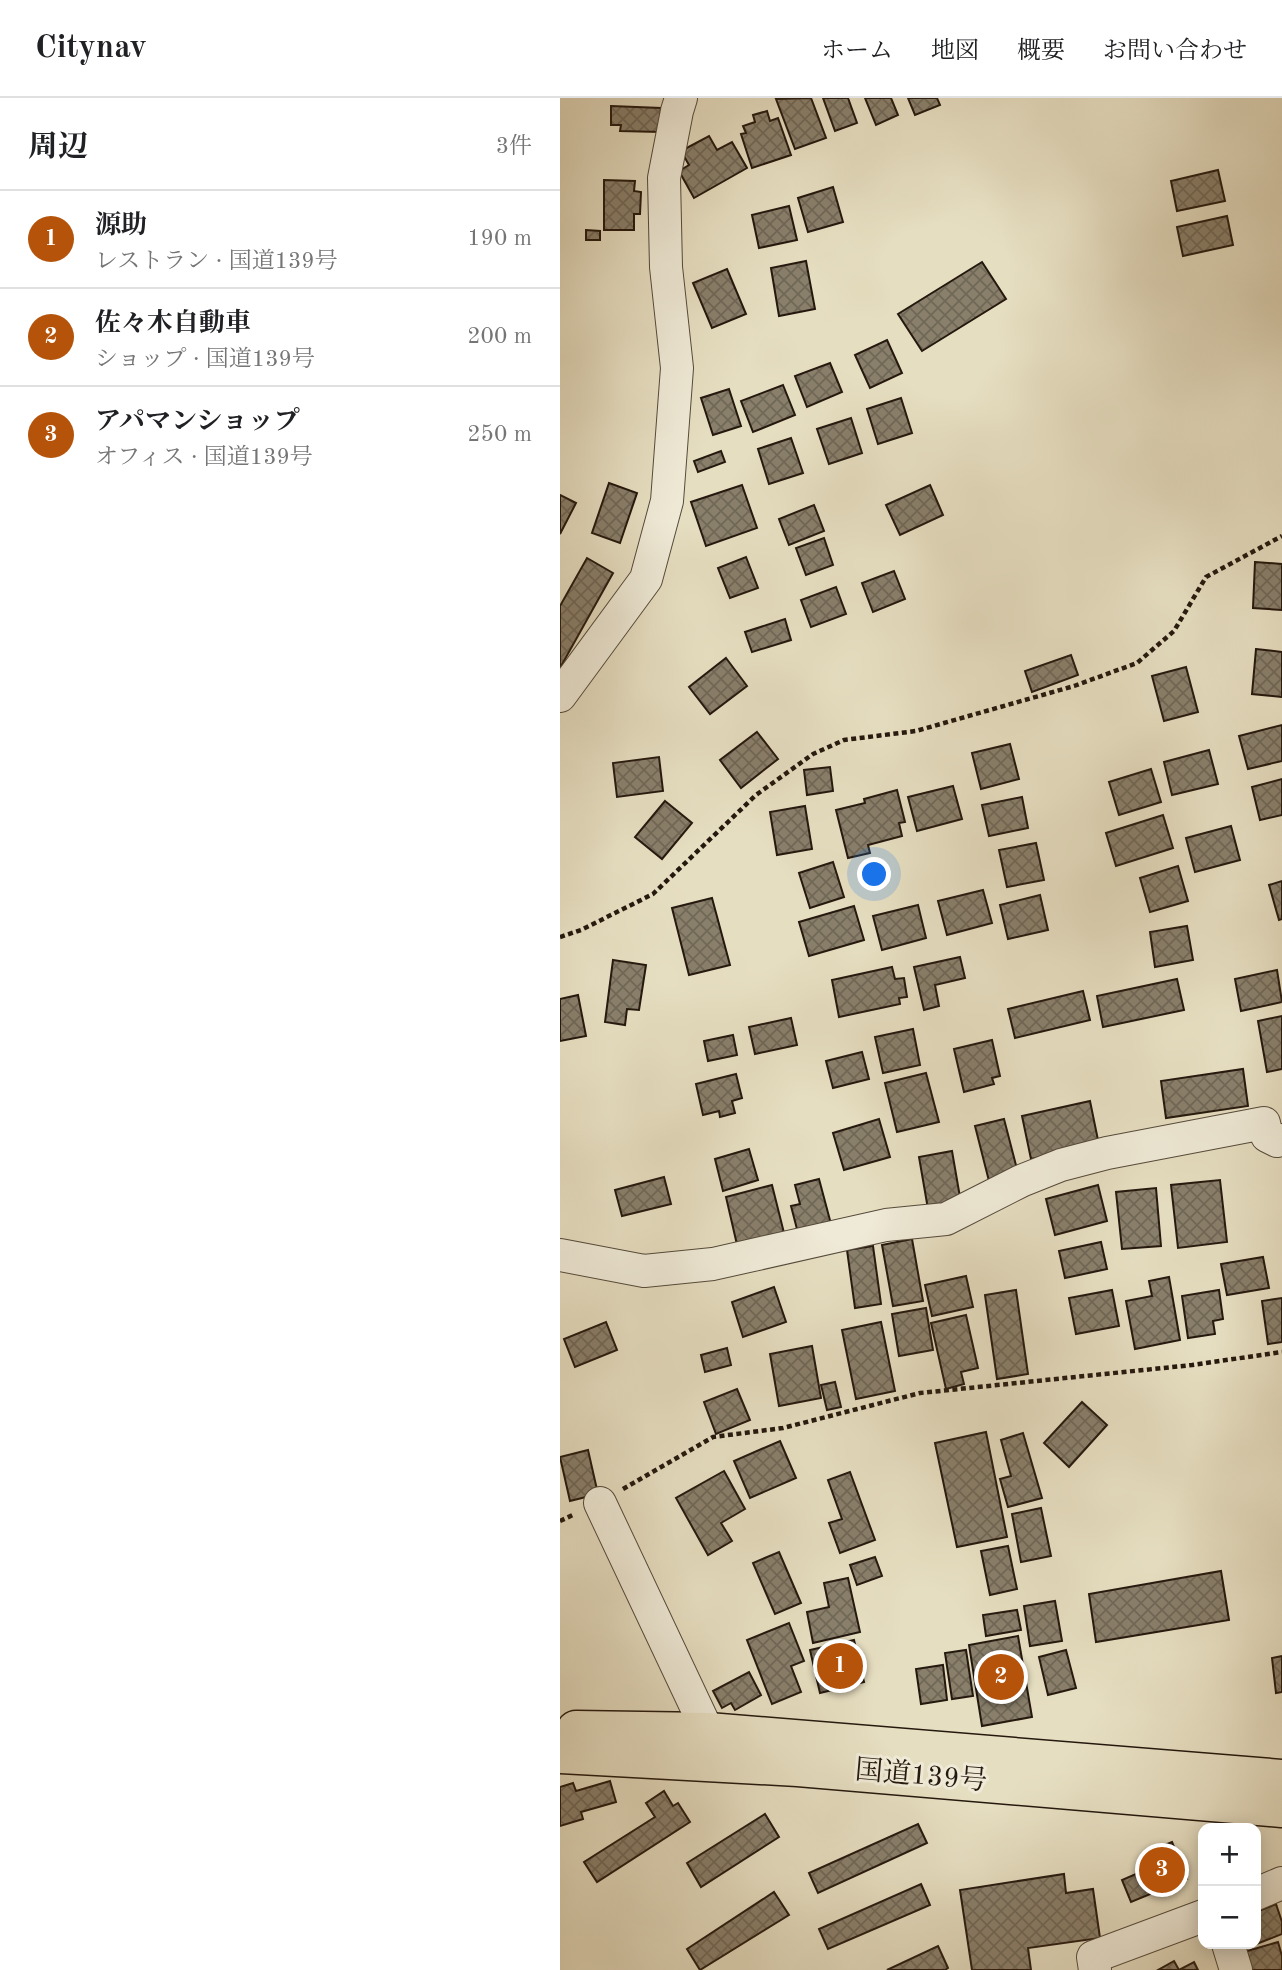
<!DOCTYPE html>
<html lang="ja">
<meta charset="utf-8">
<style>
:root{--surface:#fff;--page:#f6f6f6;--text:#202124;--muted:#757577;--line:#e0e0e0;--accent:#b45309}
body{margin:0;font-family:"Old Standard TT","Noto Serif JP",serif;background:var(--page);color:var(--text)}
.controls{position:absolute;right:21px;bottom:21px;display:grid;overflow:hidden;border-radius:14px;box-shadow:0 4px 18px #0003}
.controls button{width:63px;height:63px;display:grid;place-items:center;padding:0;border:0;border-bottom:2px solid var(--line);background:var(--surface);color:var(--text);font:35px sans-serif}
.you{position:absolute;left:315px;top:777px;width:24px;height:24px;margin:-18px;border:5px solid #fff;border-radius:50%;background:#1a73e8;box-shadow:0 0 0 10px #1a73e833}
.badge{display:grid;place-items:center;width:46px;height:46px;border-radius:50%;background:var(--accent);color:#fff;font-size:23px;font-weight:700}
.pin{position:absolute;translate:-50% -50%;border:4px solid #fff;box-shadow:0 2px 7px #0006}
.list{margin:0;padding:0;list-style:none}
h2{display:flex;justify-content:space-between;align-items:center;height:91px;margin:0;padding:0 28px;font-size:30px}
h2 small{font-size:23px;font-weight:400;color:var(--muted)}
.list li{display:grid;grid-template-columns:46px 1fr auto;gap:21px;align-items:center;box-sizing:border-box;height:98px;padding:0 28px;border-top:2px solid var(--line)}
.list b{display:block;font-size:26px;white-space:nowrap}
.list p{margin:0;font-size:23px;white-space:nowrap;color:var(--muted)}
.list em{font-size:23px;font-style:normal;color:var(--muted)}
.map{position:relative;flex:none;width:722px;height:1872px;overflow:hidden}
header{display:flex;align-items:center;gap:42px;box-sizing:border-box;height:98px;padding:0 35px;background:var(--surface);border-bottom:2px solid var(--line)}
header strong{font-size:33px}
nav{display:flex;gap:38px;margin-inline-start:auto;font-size:24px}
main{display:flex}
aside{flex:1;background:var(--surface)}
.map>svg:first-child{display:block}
.building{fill:url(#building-cross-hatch);stroke:#25180e;stroke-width:2}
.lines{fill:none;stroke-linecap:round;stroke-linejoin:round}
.minor-casing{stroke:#554a3b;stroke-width:34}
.trunk-casing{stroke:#25180e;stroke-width:41}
.path{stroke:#25180e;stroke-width:4.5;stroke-dasharray:5 3.5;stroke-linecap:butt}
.minor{stroke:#efead7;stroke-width:32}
.trunk{stroke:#e6dec1;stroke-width:38}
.labels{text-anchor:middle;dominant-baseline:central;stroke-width:6;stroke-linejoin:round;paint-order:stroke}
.street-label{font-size:28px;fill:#25180e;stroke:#efead7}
</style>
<header>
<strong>Citynav</strong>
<nav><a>ホーム</a><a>地図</a><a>概要</a><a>お問い合わせ</a></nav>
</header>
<main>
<aside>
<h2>周辺<small>3件</small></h2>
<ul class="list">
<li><span class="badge">1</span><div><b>源助</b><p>レストラン · 国道139号</p></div><em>190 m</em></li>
<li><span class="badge">2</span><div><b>佐々木自動車</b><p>ショップ · 国道139号</p></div><em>200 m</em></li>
<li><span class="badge">3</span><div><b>アパマンショップ</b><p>オフィス · 国道139号</p></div><em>250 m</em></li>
</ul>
</aside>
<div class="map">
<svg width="722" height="1872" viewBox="0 0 722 1872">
<defs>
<pattern id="building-cross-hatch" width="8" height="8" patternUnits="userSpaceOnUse" patternTransform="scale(1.75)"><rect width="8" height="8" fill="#897f6b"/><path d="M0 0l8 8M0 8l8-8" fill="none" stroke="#706756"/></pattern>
</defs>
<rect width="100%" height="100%" fill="#e6dec1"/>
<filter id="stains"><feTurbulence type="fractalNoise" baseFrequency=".00286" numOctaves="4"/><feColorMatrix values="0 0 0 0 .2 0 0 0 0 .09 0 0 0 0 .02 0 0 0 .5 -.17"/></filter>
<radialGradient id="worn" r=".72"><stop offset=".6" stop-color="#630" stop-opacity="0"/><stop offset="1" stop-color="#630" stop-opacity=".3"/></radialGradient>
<!-- building -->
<g class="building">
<polygon points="251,0 266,40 235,51 216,1"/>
<polygon points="263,0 288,0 297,25 275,33"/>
<polygon points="305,0 331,0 338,17 316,27"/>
<polygon points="348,0 377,0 380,7 355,17"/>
<polygon points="51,8 101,10 100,34 60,33 61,27 51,27"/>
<polygon points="207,13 210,23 218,20 231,57 192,70 181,36 186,35 183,28 195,24 193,17"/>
<polygon points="149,38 157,52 172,44 187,70 134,100 119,73 129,67 121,53"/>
<polygon points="658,72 665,103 617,113 611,83"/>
<polygon points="44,82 75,83 74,93 81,94 80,116 74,116 74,132 44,132"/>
<polygon points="273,89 283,124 248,134 238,100"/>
<polygon points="229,108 237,142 199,150 192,117"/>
<polygon points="667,118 673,147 623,158 617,129"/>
<polygon points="26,132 40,133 40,142 26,142"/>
<polygon points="246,163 255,211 219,218 211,170"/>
<polygon points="422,164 446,201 362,253 338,216"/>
<polygon points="167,171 186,216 152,230 133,185"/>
<polygon points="327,242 342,275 310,290 295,257"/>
<polygon points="270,265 282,294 247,309 235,278"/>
<polygon points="223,287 235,317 193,334 181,303"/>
<polygon points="169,291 181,328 153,337 141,300"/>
<polygon points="341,300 352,335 318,346 307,311"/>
<polygon points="291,320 302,355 269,366 257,331"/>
<polygon points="231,340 243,375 209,386 198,351"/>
<polygon points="161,353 165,364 138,374 134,363"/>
<polygon points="49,385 77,395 60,445 32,435"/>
<polygon points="182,387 197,430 146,448 131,404"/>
<polygon points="370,387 383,417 340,437 326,407"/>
<polygon points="0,397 16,405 0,436"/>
<polygon points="254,407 264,433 229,447 219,421"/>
<polygon points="264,440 273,467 246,477 236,450"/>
<polygon points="186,459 198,490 170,500 158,470"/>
<polygon points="27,460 53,475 0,570 0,508"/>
<polygon points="695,464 722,466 722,512 693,510"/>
<polygon points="334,473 345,501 313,514 302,485"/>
<polygon points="276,489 286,516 251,529 241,502"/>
<polygon points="225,521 231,542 192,554 185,534"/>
<polygon points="696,551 722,554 722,599 692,596"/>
<polygon points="511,557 518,577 472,594 465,573"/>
<polygon points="166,560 187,588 150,616 129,589"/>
<polygon points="626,569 638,614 604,623 592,578"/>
<polygon points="722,627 722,663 688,671 679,638"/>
<polygon points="197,634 218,661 181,690 160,662"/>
<polygon points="450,646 459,681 421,691 412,655"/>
<polygon points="649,652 658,686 612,697 604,664"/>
<polygon points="99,659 103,693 57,699 53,665"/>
<polygon points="270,669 273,693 247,697 244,672"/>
<polygon points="591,671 601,704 559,717 549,684"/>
<polygon points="722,681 722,717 700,722 692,689"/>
<polygon points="393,688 402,721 357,733 348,699"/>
<polygon points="337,692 345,724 339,725 342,738 308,747 310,755 288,760 276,712 305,705 304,701"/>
<polygon points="462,699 468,730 429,738 422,707"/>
<polygon points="105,703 132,725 102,761 75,739"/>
<polygon points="245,708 252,751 217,757 210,714"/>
<polygon points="603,717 613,750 556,768 546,735"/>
<polygon points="671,728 680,762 635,774 626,740"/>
<polygon points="476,745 484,782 447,789 439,752"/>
<polygon points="273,764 284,799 250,810 239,775"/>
<polygon points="618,768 628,803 590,814 580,780"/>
<polygon points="722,783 722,821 719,822 709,787"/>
<polygon points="423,792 432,825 387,837 378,803"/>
<polygon points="480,797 488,832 448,841 440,807"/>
<polygon points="152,800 170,867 129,877 112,810"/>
<polygon points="358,807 366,840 322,852 313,818"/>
<polygon points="294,808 304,842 249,858 239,824"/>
<polygon points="627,828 633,862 595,869 590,834"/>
<polygon points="400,859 405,880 375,887 379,908 364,912 354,869"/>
<polygon points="53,862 86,867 79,912 67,911 65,927 45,924"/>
<polygon points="332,869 335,881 344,880 347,899 339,900 340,906 279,919 272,882"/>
<polygon points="717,872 722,904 681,913 675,881"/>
<polygon points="617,881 624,912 543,929 537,898"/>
<polygon points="523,893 530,922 455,940 448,911"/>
<polygon points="18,897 26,938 0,943 0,901"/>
<polygon points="722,918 722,971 707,974 698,923"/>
<polygon points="231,920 237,947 195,956 189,929"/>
<polygon points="353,931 360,967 323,975 315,939"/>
<polygon points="173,937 177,957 148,963 144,943"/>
<polygon points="432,942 440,978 432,980 434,986 404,994 394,951"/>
<polygon points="302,954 309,981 273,990 266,963"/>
<polygon points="683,971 688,1008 606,1020 601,983"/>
<polygon points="366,975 379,1024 337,1034 325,985"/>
<polygon points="176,976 182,1000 172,1003 175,1015 160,1019 159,1013 143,1017 136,986"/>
<polygon points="530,1003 539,1047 471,1061 462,1018"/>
<polygon points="319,1021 330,1059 284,1072 273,1035"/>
<polygon points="444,1021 458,1075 429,1083 415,1028"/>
<polygon points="189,1051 198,1082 163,1093 155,1061"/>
<polygon points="392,1053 401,1105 368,1111 359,1059"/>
<polygon points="104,1079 111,1106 62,1118 55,1092"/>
<polygon points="259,1081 271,1126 238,1135 231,1108 240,1106 235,1087"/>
<polygon points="660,1082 667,1144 618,1150 611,1087"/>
<polygon points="212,1087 225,1139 178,1151 166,1099"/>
<polygon points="538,1087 547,1123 495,1137 486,1101"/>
<polygon points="596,1090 601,1148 562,1151 556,1094"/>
<polygon points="352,1141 363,1203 333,1208 322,1147"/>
<polygon points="541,1144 547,1171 505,1180 499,1153"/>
<polygon points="313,1148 321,1206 295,1210 287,1152"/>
<polygon points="703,1159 709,1190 667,1197 661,1166"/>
<polygon points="406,1178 413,1209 372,1218 365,1187"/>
<polygon points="609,1179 620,1242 575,1251 566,1203 592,1198 589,1183"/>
<polygon points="214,1189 226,1224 183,1239 172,1204"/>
<polygon points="456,1192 468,1276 437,1281 425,1197"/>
<polygon points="552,1192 559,1228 516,1236 509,1200"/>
<polygon points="659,1192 663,1221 653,1223 655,1236 628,1240 622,1198"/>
<polygon points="722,1200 722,1244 708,1246 702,1203"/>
<polygon points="366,1210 373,1252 339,1258 332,1216"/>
<polygon points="406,1217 418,1270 401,1274 404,1286 386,1291 371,1225"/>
<polygon points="46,1224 57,1252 15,1269 4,1241"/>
<polygon points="321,1224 335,1293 296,1301 282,1232"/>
<polygon points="252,1248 261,1300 219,1308 210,1256"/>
<polygon points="167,1250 171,1267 145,1274 141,1257"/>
<polygon points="275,1284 281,1309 267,1312 261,1287"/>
<polygon points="177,1291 190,1322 156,1336 144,1304"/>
<polygon points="522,1304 547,1327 509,1369 484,1345"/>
<polygon points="426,1334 447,1439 397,1449 375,1345"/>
<polygon points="463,1335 482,1400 448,1409 440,1381 451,1378 441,1342"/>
<polygon points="220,1343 236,1380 190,1400 174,1363"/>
<polygon points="28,1352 38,1396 10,1403 0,1359"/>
<polygon points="164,1373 185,1411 161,1425 172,1443 148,1457 116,1400"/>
<polygon points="290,1374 315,1442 280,1455 269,1425 282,1421 268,1382"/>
<polygon points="481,1410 491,1458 461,1464 452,1416"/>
<polygon points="448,1448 457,1491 430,1497 421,1453"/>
<polygon points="219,1454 241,1505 215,1516 193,1465"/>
<polygon points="315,1459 322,1478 297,1487 290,1467"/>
<polygon points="661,1473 669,1522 536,1544 529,1496"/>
<polygon points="288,1480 300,1534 253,1545 247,1514 269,1509 264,1485"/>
<polygon points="495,1503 502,1543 470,1548 464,1508"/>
<polygon points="457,1512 461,1532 426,1538 423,1517"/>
<polygon points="229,1525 244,1563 231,1568 241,1594 212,1606 187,1542"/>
<polygon points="458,1538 472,1619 422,1628 409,1547"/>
<polygon points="294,1542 304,1584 260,1595 250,1552"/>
<polygon points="406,1552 413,1598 392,1601 385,1555"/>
<polygon points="506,1552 516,1590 488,1597 479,1559"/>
<polygon points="722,1558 722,1594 716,1595 712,1560"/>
<polygon points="383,1567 387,1602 361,1606 356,1571"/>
<polygon points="189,1574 201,1597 175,1612 171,1605 162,1610 153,1593"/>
<polygon points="50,1683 56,1704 21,1714 23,1721 0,1728 0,1689 13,1685 16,1693"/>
<polygon points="104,1693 113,1708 118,1705 130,1724 37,1784 24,1764 95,1719 86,1705"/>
<polygon points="205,1716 219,1739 141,1789 127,1765"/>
<polygon points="358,1726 367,1745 258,1795 249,1775"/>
<polygon points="612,1744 627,1781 571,1804 562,1782 590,1770 584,1755"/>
<polygon points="504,1776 506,1795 533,1791 540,1840 468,1850 471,1872 412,1872 400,1792"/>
<polygon points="361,1786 370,1807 268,1851 259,1831"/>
<polygon points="214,1794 229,1817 140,1872 127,1851"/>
<polygon points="716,1806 722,1824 722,1836 684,1851 683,1846 696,1846 696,1814"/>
<polygon points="718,1844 722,1858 722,1872 690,1872 684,1854"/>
<polygon points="378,1848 388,1870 385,1872 327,1872"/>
<polygon points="614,1863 619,1872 598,1872"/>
<polygon points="634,1864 638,1872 619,1872"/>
</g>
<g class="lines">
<defs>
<g id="minor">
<polyline points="0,598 86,481 107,403 117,270 106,169 104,80 117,13 121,0"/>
<polyline points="0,1157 84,1173 153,1166 326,1127 386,1121 461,1083 501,1067 547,1055 704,1025 707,1038 717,1043 722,1042"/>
<polyline points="40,1405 148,1634"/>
<polyline points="696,1796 722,1785"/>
<polyline points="668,1846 676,1872"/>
<polyline points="535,1872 533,1859 643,1818"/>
</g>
<g id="trunk">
<polyline points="16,1632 148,1634 722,1681"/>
<polyline points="0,1656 238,1669 722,1710"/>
</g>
</defs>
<!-- minor casing -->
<use href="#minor" class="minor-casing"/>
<!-- trunk casing -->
<use href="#trunk" class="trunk-casing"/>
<!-- path -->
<g class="path">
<polyline points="0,839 21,832 93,796 196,697 253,656 284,642 356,633 514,588 577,565 614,533 646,479 722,438"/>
<polyline points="63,1391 153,1339 223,1330 360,1295 632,1267 722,1254"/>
<polyline points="0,1423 15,1416"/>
</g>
<!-- minor -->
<use href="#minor" class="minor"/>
<!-- trunk -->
<use href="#trunk" class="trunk"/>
</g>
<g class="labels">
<!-- street labels -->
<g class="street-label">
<text transform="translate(361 1679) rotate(5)">国道139号</text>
</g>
</g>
<rect width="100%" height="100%" filter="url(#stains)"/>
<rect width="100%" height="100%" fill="url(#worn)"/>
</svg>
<div class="controls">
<button>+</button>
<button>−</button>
</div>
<div class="you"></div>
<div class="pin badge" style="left:280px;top:1568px">1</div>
<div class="pin badge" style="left:441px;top:1579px">2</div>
<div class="pin badge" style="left:602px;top:1772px">3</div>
</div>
</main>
